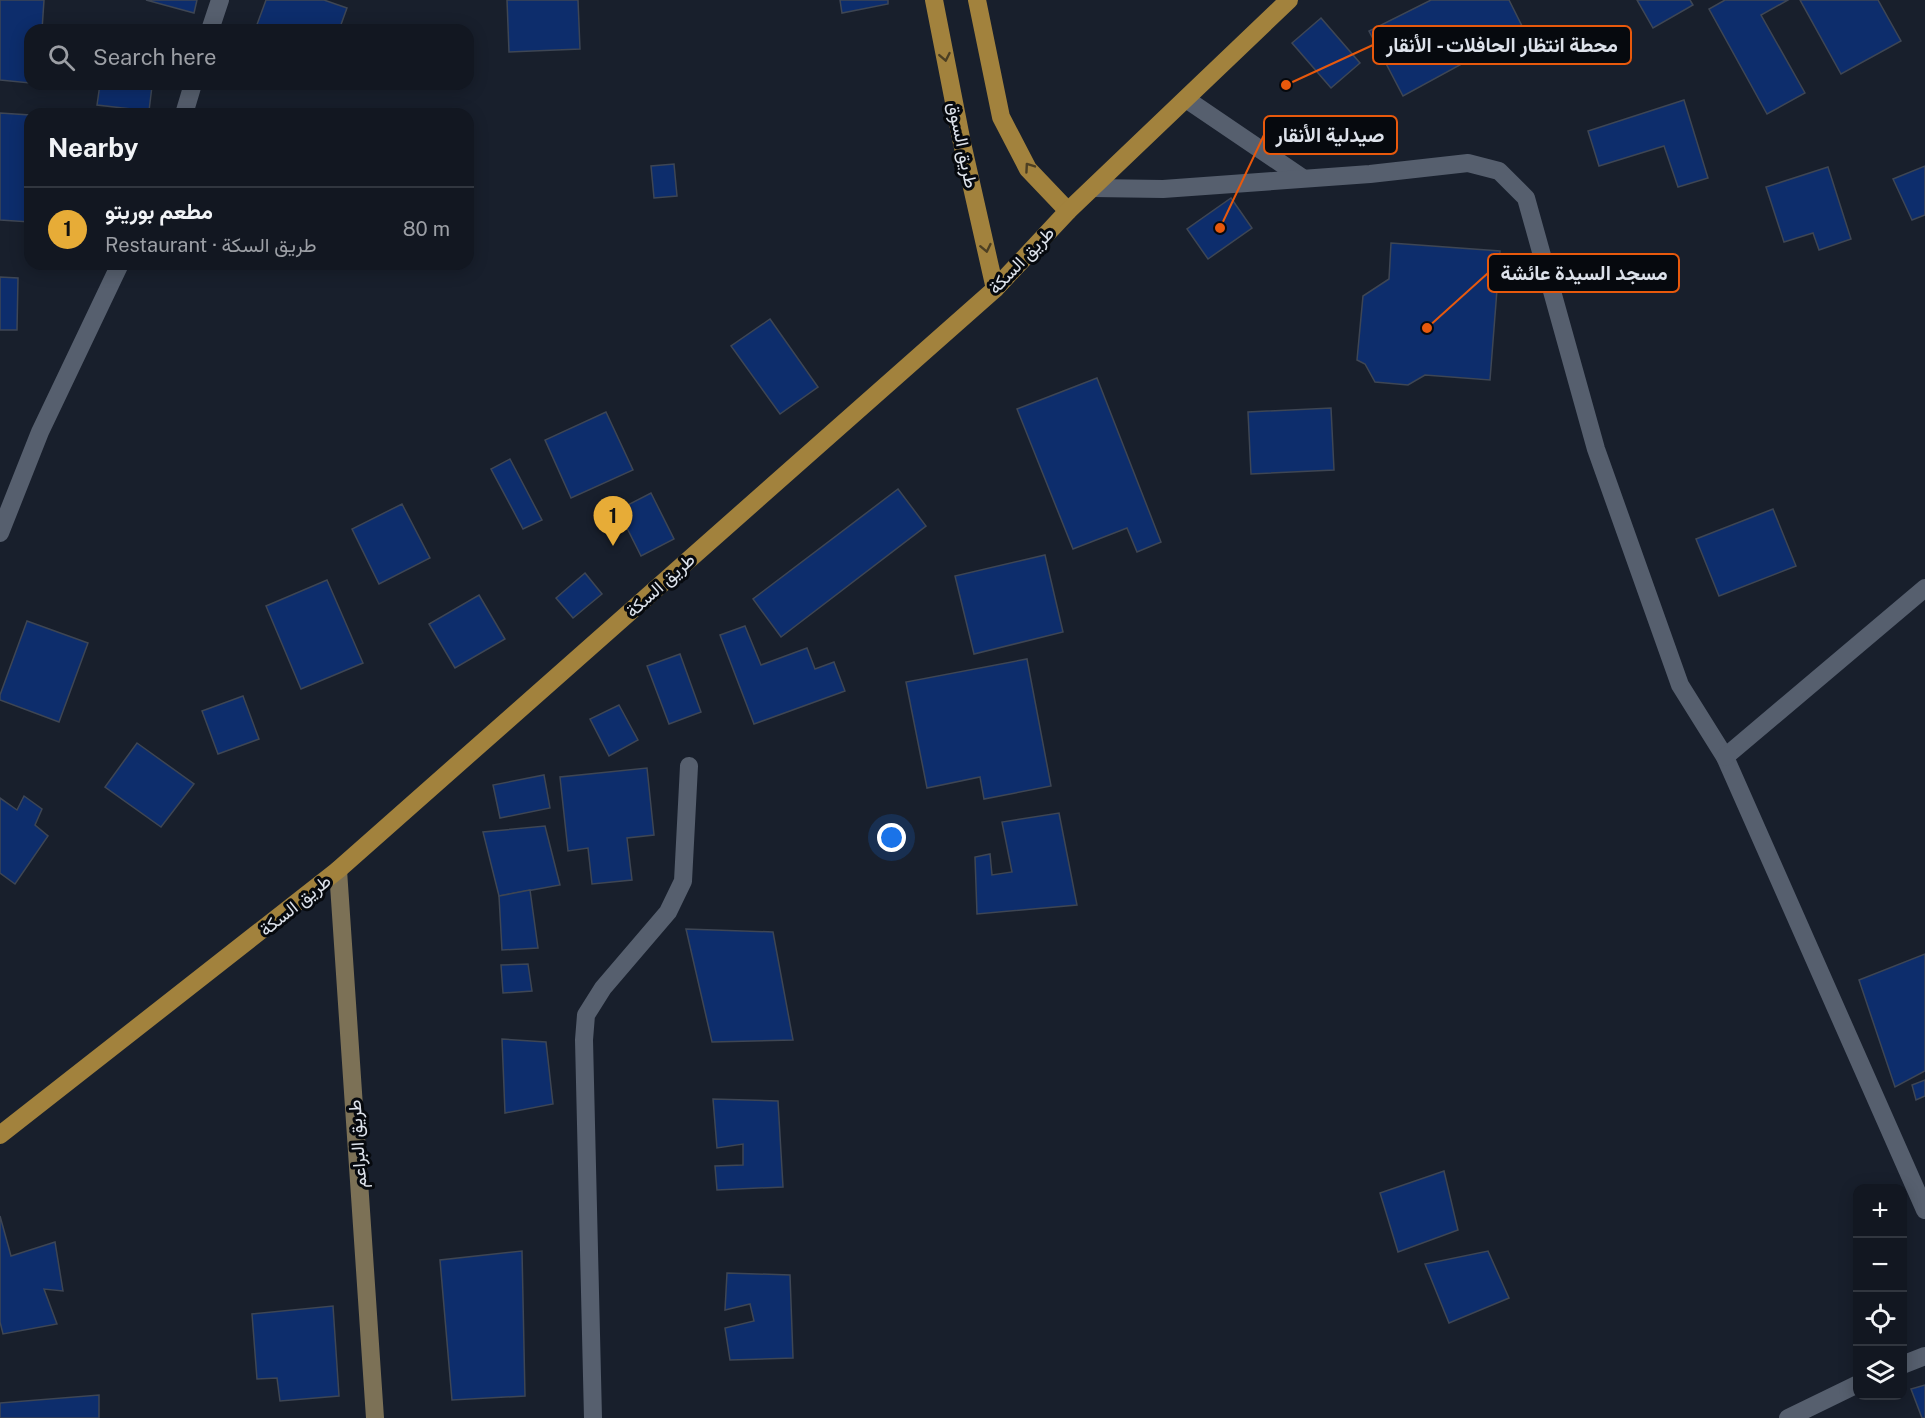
<!DOCTYPE html>
<meta charset="utf-8">
<style>
:root{--surface:#121721;--page:#1b202a;--text:#f1f3f6;--muted:#9c9fa5;--line:#31363f;--accent:#e7ac37}
body{margin:0;font-family:"Public Sans",Vazirmatn,sans-serif;background:var(--page);color:var(--text)}
.controls{position:absolute;right:18px;bottom:18px;display:grid;overflow:hidden;border-radius:12px;box-shadow:0 3px 15px #0003}
.controls button{width:54px;height:54px;display:grid;place-items:center;padding:0;border:0;border-bottom:2px solid var(--line);background:var(--surface);color:var(--text);font:30px sans-serif}
.you{position:absolute;left:892px;top:838px;width:21px;height:21px;margin:-15px;border:4px solid #fff;border-radius:50%;background:#1a73e8;box-shadow:0 0 0 9px #1a73e833}
.badge{display:grid;place-items:center;width:39px;height:39px;border-radius:50%;background:var(--accent);color:#111;font-size:20px;font-weight:700}
.pin{position:absolute;translate:-50% -50px;filter:drop-shadow(0 2px 3px #0008)}
.pin::after{content:'';position:absolute;top:32px;width:21px;height:18px;background:inherit;clip-path:polygon(0 0,100% 0,50% 100%)}
.list{margin:0;padding:0;list-style:none}
h2{display:flex;justify-content:space-between;align-items:center;height:78px;margin:0;padding:0 24px;font-size:26px}
h2 small{font-size:20px;font-weight:400;color:var(--muted)}
.list li{display:grid;grid-template-columns:39px 1fr auto;gap:18px;align-items:center;box-sizing:border-box;height:84px;padding:0 24px;border-top:2px solid var(--line)}
.list b{display:block;font-size:22px;white-space:nowrap}
.list p{margin:0;font-size:20px;white-space:nowrap;color:var(--muted)}
.list em{font-size:20px;font-style:normal;color:var(--muted)}
.icon{flex:none;width:33px;height:33px;fill:none;stroke:currentColor;stroke-width:2;stroke-linecap:round;stroke-linejoin:round}
.map{position:relative;flex:none;width:1925px;height:1418px;overflow:hidden}
.search{position:absolute;background:var(--surface);box-shadow:0 3px 15px #0003;left:24px;top:24px;width:450px;height:66px;display:flex;align-items:center;gap:15px;box-sizing:border-box;padding:0 21px;border-radius:18px;color:var(--muted);font-size:22px}
.panel{position:absolute;background:var(--surface);box-shadow:0 3px 15px #0003;left:24px;top:108px;width:450px;height:162px;border-radius:18px}
.map>svg:first-child{display:block}
.building{fill:#0d2d6c;stroke:#3e4654;stroke-width:1.5}
.lines{fill:none;stroke-linecap:round;stroke-linejoin:round}
.street{stroke:#565f6e;stroke-width:18}
.secondary{stroke:#7c7156;stroke-width:18}
.primary{stroke:#a2823d;stroke-width:18}
.oneway{stroke:#4c3f23}
.labels{text-anchor:middle;dominant-baseline:central;stroke-width:6;stroke-linejoin:round;paint-order:stroke}
.street-label{font-size:18px;fill:#dde2eb;stroke:#06090e}
.leader{fill:none;stroke:#e8590c;stroke-width:2}
.callout-dot{fill:#e8590c;stroke:#06090e;stroke-width:2}
.callout{fill:#06090e;stroke:#e8590c;stroke-width:2}
.callout-label{font-size:20px;text-anchor:middle;font-weight:bold;fill:#dde2eb}
</style>
<div class="map">
<svg width="1925" height="1418" viewBox="0 0 1925 1418">
<rect width="100%" height="100%" fill="#181f2c"/>
<!-- building -->
<g class="building">
<polygon points="0,0 44,0 42,30 30,30 30,83 0,80"/>
<polygon points="146,0 197,0 194,13"/>
<polygon points="266,0 324,0 347,8 339,30 255,30"/>
<polygon points="507,0 578,0 580,49 509,52"/>
<polygon points="840,0 888,0 888,4 842,13"/>
<polygon points="1431,0 1509,0 1524,30 1403,96 1369,31"/>
<polygon points="1637,0 1690,0 1693,5 1653,28"/>
<polygon points="1725,0 1788,0 1761,15 1805,93 1767,114 1709,9"/>
<polygon points="1800,0 1878,0 1901,41 1841,74"/>
<polygon points="1321,18 1360,63 1331,88 1292,43"/>
<polygon points="100,84 152,86 149,111 97,105"/>
<polygon points="1684,100 1708,178 1678,187 1664,146 1599,166 1588,131"/>
<polygon points="0,113 30,115 30,222 0,220"/>
<polygon points="674,164 677,196 654,198 651,166"/>
<polygon points="1925,166 1925,215 1912,220 1893,179"/>
<polygon points="1828,167 1851,239 1819,250 1813,233 1784,242 1766,187"/>
<polygon points="1231,198 1252,228 1208,259 1187,229"/>
<polygon points="1391,243 1500,251 1490,380 1425,375 1408,385 1375,382 1365,364 1357,360 1363,296 1389,279"/>
<polygon points="0,277 18,278 17,330 0,330"/>
<polygon points="770,319 818,387 780,414 731,346"/>
<polygon points="1097,378 1161,542 1137,552 1127,528 1073,549 1017,409"/>
<polygon points="1331,408 1334,470 1251,474 1248,412"/>
<polygon points="606,412 633,470 571,498 545,440"/>
<polygon points="510,459 542,520 523,529 491,469"/>
<polygon points="898,489 926,526 781,637 753,599"/>
<polygon points="651,493 674,539 641,556 618,510"/>
<polygon points="402,504 430,558 379,584 352,529"/>
<polygon points="1773,509 1796,566 1719,596 1696,539"/>
<polygon points="1045,555 1063,632 974,654 955,576"/>
<polygon points="585,573 602,594 573,618 556,598"/>
<polygon points="327,580 363,663 301,689 266,606"/>
<polygon points="479,595 505,639 455,668 429,624"/>
<polygon points="27,621 88,643 59,722 0,700 0,695"/>
<polygon points="745,626 761,665 807,648 815,669 834,662 845,691 754,724 720,635"/>
<polygon points="680,654 701,712 669,724 647,666"/>
<polygon points="1027,659 1051,786 984,799 980,777 927,788 906,682"/>
<polygon points="243,696 259,739 218,754 202,711"/>
<polygon points="619,705 638,740 609,756 590,719"/>
<polygon points="137,743 194,784 161,827 105,787"/>
<polygon points="647,768 654,835 627,838 632,880 592,884 588,848 568,851 560,777"/>
<polygon points="544,775 550,808 500,818 493,785"/>
<polygon points="24,796 42,809 35,825 48,836 15,884 0,873 0,798 17,810"/>
<polygon points="1059,813 1077,905 977,914 975,857 990,854 992,875 1012,872 1002,822"/>
<polygon points="545,826 560,885 499,896 483,832"/>
<polygon points="530,890 538,948 502,950 499,896"/>
<polygon points="686,929 773,932 793,1040 712,1042"/>
<polygon points="1925,954 1925,1071 1895,1087 1859,980"/>
<polygon points="528,964 532,991 503,993 501,965"/>
<polygon points="502,1039 546,1042 553,1104 505,1113"/>
<polygon points="1925,1080 1925,1096 1916,1100 1912,1085"/>
<polygon points="713,1099 778,1101 783,1187 717,1190 715,1166 743,1165 743,1144 717,1148"/>
<polygon points="1444,1171 1458,1230 1398,1252 1380,1193"/>
<polygon points="0,1216 11,1256 55,1242 63,1291 44,1289 57,1324 3,1334 0,1322"/>
<polygon points="522,1251 525,1396 452,1400 440,1260"/>
<polygon points="1488,1251 1509,1298 1449,1323 1425,1264"/>
<polygon points="727,1273 790,1275 793,1358 730,1360 725,1328 754,1321 750,1304 725,1310"/>
<polygon points="333,1306 339,1396 280,1401 277,1378 257,1379 252,1314"/>
<polygon points="1925,1385 1925,1418 1922,1418 1911,1389"/>
<polygon points="99,1395 99,1418 0,1418 0,1403"/>
</g>
<g class="lines">
<!-- street -->
<g class="street">
<polyline points="210,30 220,0"/>
<polyline points="1186,99 1301,177"/>
<polyline points="184,114 193,84"/>
<polyline points="1093,188 1163,189 1370,174 1468,163 1499,171 1526,198 1596,449 1680,685 1725,757 1925,1210"/>
<polyline points="0,533 40,432 120,264"/>
<polyline points="1725,757 1925,588"/>
<polyline points="1902,1365 1925,1356"/>
<polyline points="593,1418 584,1040 586,1015 603,988 668,912 683,881 689,766"/>
<polyline points="1788,1418 1858,1384"/>
</g>
<!-- secondary -->
<polyline class="secondary" points="338,870 375,1418"/>
<!-- primary -->
<g class="primary">
<polyline points="934,0 962,143 995,289"/>
<polyline points="977,0 1001,117 1028,169 1068,211"/>
<polyline points="0,1135 338,870 995,289 1068,211 1289,0"/>
</g>
</g>
<!-- one-way arrows -->
<defs><path id="oneway-chevron" d="M-2-3.5L2.5 0L-2 3.5" fill="none" stroke-width="1.6" stroke-linecap="round" stroke-linejoin="round" transform="scale(1.5)"/></defs>
<g class="oneway">
<use href="#oneway-chevron" transform="translate(945 57) rotate(79)"/>
<use href="#oneway-chevron" transform="translate(1029 167) rotate(-125)"/>
<use href="#oneway-chevron" transform="translate(986 248) rotate(78)"/>
</g>
<g class="labels">
<!-- street labels -->
<g class="street-label">
<text transform="translate(963 145) rotate(78)">طريق السوق</text>
<text transform="translate(1021 260) rotate(-46)">طريق السكة</text>
<text transform="translate(660 585) rotate(-42)">طريق السكة</text>
<text transform="translate(295 905) rotate(-39)">طريق السكة</text>
<text transform="translate(357 1144) rotate(-94)">طريق البراعم</text>
</g>
</g>
<!-- callouts -->
<path class="leader" d="M1286 85L1373 45M1220 228L1264 135M1427 328L1488 273"/>
<g class="callout-dot">
<circle cx="1286" cy="85" r="6"/>
<circle cx="1220" cy="228" r="6"/>
<circle cx="1427" cy="328" r="6"/>
</g>
<g class="callout">
<rect x="1373" y="26" width="258" height="38" rx="6"/>
<rect x="1264" y="116" width="133" height="38" rx="6"/>
<rect x="1488" y="254" width="191" height="38" rx="6"/>
</g>
<g class="callout-label">
<text x="1502" y="52">محطة انتظار الحافلات - الأنقار</text>
<text x="1330" y="142">صيدلية الأنقار</text>
<text x="1584" y="280">مسجد السيدة عائشة</text>
</g>
</svg>
<div class="controls">
<button>+</button>
<button>−</button>
<button><svg class="icon" aria-label="locate" viewBox="0 0 24 24"><circle cx="12" cy="12" r="6"/><path d="M12 2v4M12 18v4M2 12h4M18 12h4"/></svg></button>
<button><svg class="icon" aria-label="layers" viewBox="0 0 24 24"><path d="M12 4l9 5-9 5-9-5zM3 14l9 5 9-5"/></svg></button>
</div>
<div class="you"></div>
<div class="pin badge" style="left:613px;top:546px">1</div>
<div class="search"><svg class="icon" aria-label="search" viewBox="0 0 24 24"><circle cx="10" cy="10" r="6"/><path d="M15 15l6 6"/></svg>Search here</div>
<section class="panel">
<h2>Nearby<small></small></h2>
<ul class="list">
<li><span class="badge">1</span><div><b>مطعم بوريتو</b><p>Restaurant · طريق السكة</p></div><em>80 m</em></li>
</ul>
</section>
</div>
